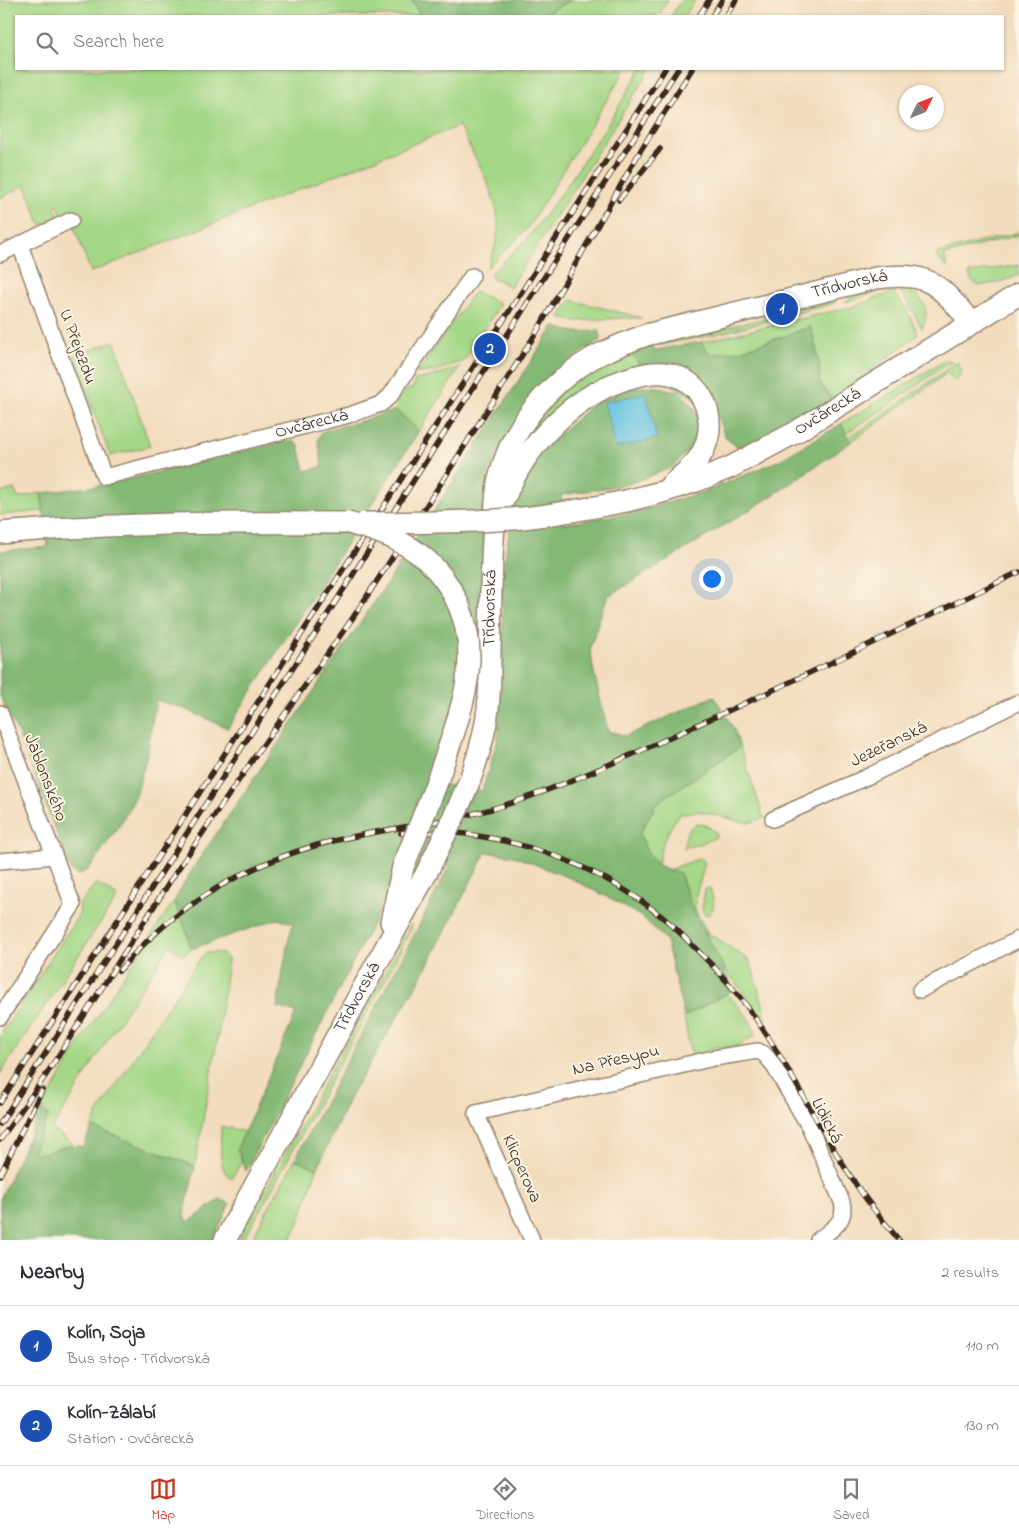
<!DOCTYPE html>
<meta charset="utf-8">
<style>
:root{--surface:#fff;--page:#f2f2f3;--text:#2b2b33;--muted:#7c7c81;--line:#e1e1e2;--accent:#c8321e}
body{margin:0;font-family:"Indie Flower",sans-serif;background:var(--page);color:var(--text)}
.compass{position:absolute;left:899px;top:85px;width:45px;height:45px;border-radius:50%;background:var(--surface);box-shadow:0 1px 4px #0004;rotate:47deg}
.you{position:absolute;left:711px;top:578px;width:18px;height:18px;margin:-12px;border:4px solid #fff;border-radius:50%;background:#1a73e8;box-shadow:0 0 0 8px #1a73e833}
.badge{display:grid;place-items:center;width:32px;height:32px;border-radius:50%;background:var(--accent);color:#fff;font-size:16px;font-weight:700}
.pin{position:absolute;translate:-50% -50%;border:2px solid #fff;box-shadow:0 1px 5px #0006}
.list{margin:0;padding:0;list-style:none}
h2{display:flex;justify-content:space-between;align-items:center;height:65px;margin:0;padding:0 20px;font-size:21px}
h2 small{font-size:16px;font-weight:400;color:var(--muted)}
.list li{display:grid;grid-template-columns:32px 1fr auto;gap:15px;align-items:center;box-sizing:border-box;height:80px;padding:0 20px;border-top:1px solid var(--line)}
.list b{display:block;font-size:19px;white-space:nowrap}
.list p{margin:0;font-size:16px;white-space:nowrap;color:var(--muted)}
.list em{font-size:16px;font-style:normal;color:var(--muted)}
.icon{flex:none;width:28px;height:28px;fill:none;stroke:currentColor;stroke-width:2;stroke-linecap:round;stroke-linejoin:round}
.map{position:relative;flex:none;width:1019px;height:1240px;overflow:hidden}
.search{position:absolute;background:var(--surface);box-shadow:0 1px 4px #0004;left:15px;right:15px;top:15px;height:55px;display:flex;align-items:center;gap:12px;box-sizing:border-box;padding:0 18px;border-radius:0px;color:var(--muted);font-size:19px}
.sheet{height:225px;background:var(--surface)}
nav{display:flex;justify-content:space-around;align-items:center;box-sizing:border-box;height:70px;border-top:1px solid var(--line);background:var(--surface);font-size:14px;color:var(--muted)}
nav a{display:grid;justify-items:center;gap:2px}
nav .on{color:var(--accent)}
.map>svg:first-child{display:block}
.green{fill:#a4d787;stroke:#708052}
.forest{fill:#83b874;stroke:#5f7149}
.water{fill:#64c2e2;stroke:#507680}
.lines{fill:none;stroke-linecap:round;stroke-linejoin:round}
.minor-casing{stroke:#96836e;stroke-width:18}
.secondary-casing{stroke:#96836e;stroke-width:24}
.minor{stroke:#fff;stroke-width:15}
.secondary{stroke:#fff;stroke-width:21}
.rail-casing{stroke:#3b2a1e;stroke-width:5.5}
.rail{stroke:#fcf5e5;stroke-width:4;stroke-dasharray:11;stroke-linecap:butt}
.secondary-bridge-casing{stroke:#96836e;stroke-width:24;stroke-linecap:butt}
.secondary-bridge{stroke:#fff;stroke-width:21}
.labels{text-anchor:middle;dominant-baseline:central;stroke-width:4;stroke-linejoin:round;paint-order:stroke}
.street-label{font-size:18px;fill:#3b2a1e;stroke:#fcf5e5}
</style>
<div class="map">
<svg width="1019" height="1240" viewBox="0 0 1019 1240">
<rect width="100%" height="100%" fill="#fcf5e5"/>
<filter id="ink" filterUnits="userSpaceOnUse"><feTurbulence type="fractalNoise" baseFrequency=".02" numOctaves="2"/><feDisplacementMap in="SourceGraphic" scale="10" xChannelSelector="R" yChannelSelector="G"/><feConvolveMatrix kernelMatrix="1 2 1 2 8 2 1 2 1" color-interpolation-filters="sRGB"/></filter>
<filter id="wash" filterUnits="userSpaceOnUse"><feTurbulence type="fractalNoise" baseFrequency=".0096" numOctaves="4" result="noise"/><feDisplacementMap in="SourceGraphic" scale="20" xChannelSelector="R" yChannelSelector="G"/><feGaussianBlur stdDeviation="1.12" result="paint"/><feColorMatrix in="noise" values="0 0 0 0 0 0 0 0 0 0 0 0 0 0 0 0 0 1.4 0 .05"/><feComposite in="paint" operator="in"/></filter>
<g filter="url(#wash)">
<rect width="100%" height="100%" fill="#f2dcbd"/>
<!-- green -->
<g class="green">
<path d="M0 0H412L420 16H16V69H626L527 229 487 268C492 255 498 241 498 227 499 195 473 154 459 126L91 272 69 214 62 216 58 205 54 206 59 218 43 225 40 223 25 185 0 198Z"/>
<polygon points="572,0 668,0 658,16 540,16"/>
<polygon points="681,0 695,0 685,16 671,16"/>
<polygon points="641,69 651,69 510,288 497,279 494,280 490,274 526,240 562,193 611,119"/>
<polygon points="1019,232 1019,235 945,255 947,268 935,254"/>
<path d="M1019 265V275C1006 281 992 284 978 286L971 280 969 273Z"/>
<polygon points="885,286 889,286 890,288 846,302 846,301 851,296"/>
<path d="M898 286C918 293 934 305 922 328Z"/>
<polygon points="475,291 500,304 464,361 432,372 417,373"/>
<path d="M892 292C904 302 912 320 918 334L861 379 832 399 819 382V362L811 327 739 351 710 354 701 342 855 306Z"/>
<polygon points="571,300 642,318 623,318 575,321 560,317"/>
<polygon points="834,300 835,303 784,317 783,313"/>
<polygon points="771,317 772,320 713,335 659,345 657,343"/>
<polygon points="114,341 150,446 110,456 74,356"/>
<polygon points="630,352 640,365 519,452 522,439 563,389 604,361"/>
<polygon points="946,360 952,361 874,415 846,433 841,424"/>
<polygon points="957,362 962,370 959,378 955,381 947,373 851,442 848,437 864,428"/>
<polygon points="460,367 419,431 396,410 399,393 413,388 415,380 433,376"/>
<polygon points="14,489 18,498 41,493 43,511 0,515 0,493"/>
<path d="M740 747 764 818 748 823 698 811 680 814C667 831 661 844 658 864L647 855 640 833 657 803Z"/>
<path d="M697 824 705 825 716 832V837L702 843 684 848C686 836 685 829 697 824Z"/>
<polygon points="701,858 705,863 695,899 695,909 707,932 750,961 767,1018 763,1019 723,966 692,908 680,874 668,870"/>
<polygon points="96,883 116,896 116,899 0,1074 0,1036 79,915 80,903"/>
<path d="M710 888C713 897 716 906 710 914L705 915 702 910 705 889Z"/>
<polygon points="174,901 187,932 191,949 183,955 170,946 109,1037 52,1129 73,1144 42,1154 32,1153 49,1115 41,1111 80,1042"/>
<polygon points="411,924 412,927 392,967 261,1209 243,1240 238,1240"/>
<path d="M205 953C214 953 224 950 228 960L218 1035 195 1166 92 1127 97 1114 199 960Z"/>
<path d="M727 993C737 1005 753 1020 756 1035 747 1040 738 1048 726 1048 722 1048 718 1047 714 1048 705 1050 702 1056 692 1059L684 1017Z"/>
<path d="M221 1126 245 1132 238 1149 242 1161 232 1178C217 1173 221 1139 221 1126Z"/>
<polygon points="295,1159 317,1169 298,1225 290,1240 251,1240"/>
</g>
<!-- forest -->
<g class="forest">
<polygon points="412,0 572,0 540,16 420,16"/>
<path d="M554 326C569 333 583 333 599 330L601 339 561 366 508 432 489 471 484 502 481 627 428 782 482 791 498 739 503 661 502 580 507 544 517 493 534 461 549 443 593 404 629 388 650 386 664 388 681 393 694 407 699 422 696 441 673 467 629 484 561 495 564 524 640 511 710 490 780 460 841 424 851 442 772 496 607 597 590 648 594 673 608 731 626 736 714 696 734 729 740 747 657 803 640 833C649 860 652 865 680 873L692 908 723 966 733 990 684 1017 666 940 642 917 609 898 572 879 514 856 486 852 421 978 350 1097 317 1169 295 1159 420 924 449 866 401 856 377 915 246 1171 237 1149 296 1013 277 1007 287 947 293 923 277 919 191 949 187 932 174 901 195 865 382 591Z"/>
<path d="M811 327 819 362V382L832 399 809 413 743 448C723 442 722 430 717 413L640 365 630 352 650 345 656 350 701 342 710 354 739 351Z"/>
<polygon points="396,410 419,431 228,728 182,708 156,700 152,723 148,750 136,796 121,823 89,869 78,875 71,871 23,744 0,696 0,551 48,547 41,493 105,485 286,441 295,442 299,446 305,471 322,467 318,439 322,432 332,428 352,424"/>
<path d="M41 1111 49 1115 33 1153C53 1155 63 1141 83 1147L92 1127 195 1166 184 1216 189 1222 220 1199 230 1204 213 1240H0V1199Z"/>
</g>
<!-- water -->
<polygon class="water" points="646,393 657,438 616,448 604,402"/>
</g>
<g filter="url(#ink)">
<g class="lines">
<defs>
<g id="minor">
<path id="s1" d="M20 245 104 477 349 415 381 404 390 396 472 276"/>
<polyline points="0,254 71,220"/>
<polyline points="0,713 73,905 0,1017"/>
<polyline points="773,819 871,775 1019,702"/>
<polyline points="0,861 54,856"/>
<polyline points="920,990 1019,939"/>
<path d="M532 1240 476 1113 714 1058 758 1051 764 1054 772 1063 810 1128 842 1202C847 1222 832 1229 818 1240"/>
</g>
<g id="secondary">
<path d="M504 499C526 444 575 393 633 377 643 374 653 372 663 373 703 377 720 420 702 453 695 466 681 476 670 486"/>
<path id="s2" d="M626 501 662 492 699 480 731 467 796 432 1019 294"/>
<path d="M0 533C116 523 231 522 348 523"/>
<path id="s3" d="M469 782C478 758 485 734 488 709 490 691 490 673 490 656 491 609 490 563 495 516 496 503 496 488 500 475 512 427 548 384 591 359 608 349 628 342 646 335L876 278C931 271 937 284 972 323"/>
<polyline points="435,787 452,738"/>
<polyline points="391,922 403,867"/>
<path id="s4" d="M225 1240 427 872"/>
</g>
</defs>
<!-- minor casing -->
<use href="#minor" class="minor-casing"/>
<!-- secondary casing -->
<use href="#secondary" class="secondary-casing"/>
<!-- minor -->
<use href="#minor" class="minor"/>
<!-- secondary -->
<use href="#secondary" class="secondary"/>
<defs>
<g id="rail">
<polyline points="699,16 709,0"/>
<polyline points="712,16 722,0"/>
<polyline points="726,16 736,0"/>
<polyline points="619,200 660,149"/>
<path d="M401 833C425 833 448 831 472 835 541 845 607 872 661 916 674 926 685 938 697 950 722 974 745 1001 764 1031 796 1079 821 1132 853 1180 867 1202 883 1221 899 1240"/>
<path d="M119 971C171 909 237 869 314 846 367 831 422 826 476 813 498 808 521 800 542 792 599 771 653 745 708 720 812 673 916 622 1019 572"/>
<polyline points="0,1103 665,69"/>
<polyline points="0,1124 678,69"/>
<polyline points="0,1140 46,1075 176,872 258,752 352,619 445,477 536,333 642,148 692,69"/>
<polyline points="0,1175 42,1090"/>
</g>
</defs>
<!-- rail casing -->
<use href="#rail" class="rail-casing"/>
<!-- rail -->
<use href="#rail" class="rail"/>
<defs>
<g id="secondary-bridge">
<path d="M348 523C366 528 385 533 402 543 445 566 470 611 469 660 468 687 460 713 452 738"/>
<path d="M365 523C418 522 471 523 523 518 558 514 592 508 626 501"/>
<polyline points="403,867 435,787"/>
<polyline points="427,872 458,808 469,782"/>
</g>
</defs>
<!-- secondary-bridge casing -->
<use href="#secondary-bridge" class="secondary-bridge-casing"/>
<!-- secondary-bridge -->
<use href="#secondary-bridge" class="secondary-bridge"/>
</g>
</g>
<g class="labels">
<!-- street labels -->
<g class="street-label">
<text stroke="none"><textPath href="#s3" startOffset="731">Třídvorská</textPath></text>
<text transform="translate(77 347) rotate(70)">U Přejezdu</text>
<text stroke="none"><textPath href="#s2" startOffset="222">Ovčárecká</textPath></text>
<text stroke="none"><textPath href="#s1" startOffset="461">Ovčárecká</textPath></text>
<text stroke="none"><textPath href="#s3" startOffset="176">Třídvorská</textPath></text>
<text transform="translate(889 745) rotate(-26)">Jezeřanská</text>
<text transform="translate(45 778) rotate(69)">Jablonského</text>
<text stroke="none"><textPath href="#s4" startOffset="276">Třídvorská</textPath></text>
<text transform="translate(616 1061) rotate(-13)">Na Přesypu</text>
<text transform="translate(826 1121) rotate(63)">Lidická</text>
<text transform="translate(521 1169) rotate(66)">Klicperova</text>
</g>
</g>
</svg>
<svg class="compass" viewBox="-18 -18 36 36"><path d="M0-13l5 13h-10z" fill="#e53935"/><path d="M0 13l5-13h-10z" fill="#7c7c81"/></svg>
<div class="you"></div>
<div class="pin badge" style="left:782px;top:309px;background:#1a4fb4">1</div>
<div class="pin badge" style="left:490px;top:349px;background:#1a4fb4">2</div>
<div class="search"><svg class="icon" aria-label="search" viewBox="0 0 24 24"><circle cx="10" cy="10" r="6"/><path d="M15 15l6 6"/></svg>Search here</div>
</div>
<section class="sheet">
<h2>Nearby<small>2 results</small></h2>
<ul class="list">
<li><span class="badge" style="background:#1a4fb4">1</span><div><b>Kolín, Soja</b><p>Bus stop · Třídvorská</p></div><em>110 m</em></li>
<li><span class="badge" style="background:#1a4fb4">2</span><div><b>Kolín-Zálabí</b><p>Station · Ovčárecká</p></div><em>130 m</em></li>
</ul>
</section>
<nav>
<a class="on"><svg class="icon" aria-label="map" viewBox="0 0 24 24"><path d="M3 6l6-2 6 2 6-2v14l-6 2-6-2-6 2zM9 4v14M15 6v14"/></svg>Map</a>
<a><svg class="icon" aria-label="directions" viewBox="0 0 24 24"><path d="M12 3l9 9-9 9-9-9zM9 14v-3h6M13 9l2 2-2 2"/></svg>Directions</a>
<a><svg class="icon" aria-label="saved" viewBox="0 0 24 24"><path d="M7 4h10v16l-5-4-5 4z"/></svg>Saved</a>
</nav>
